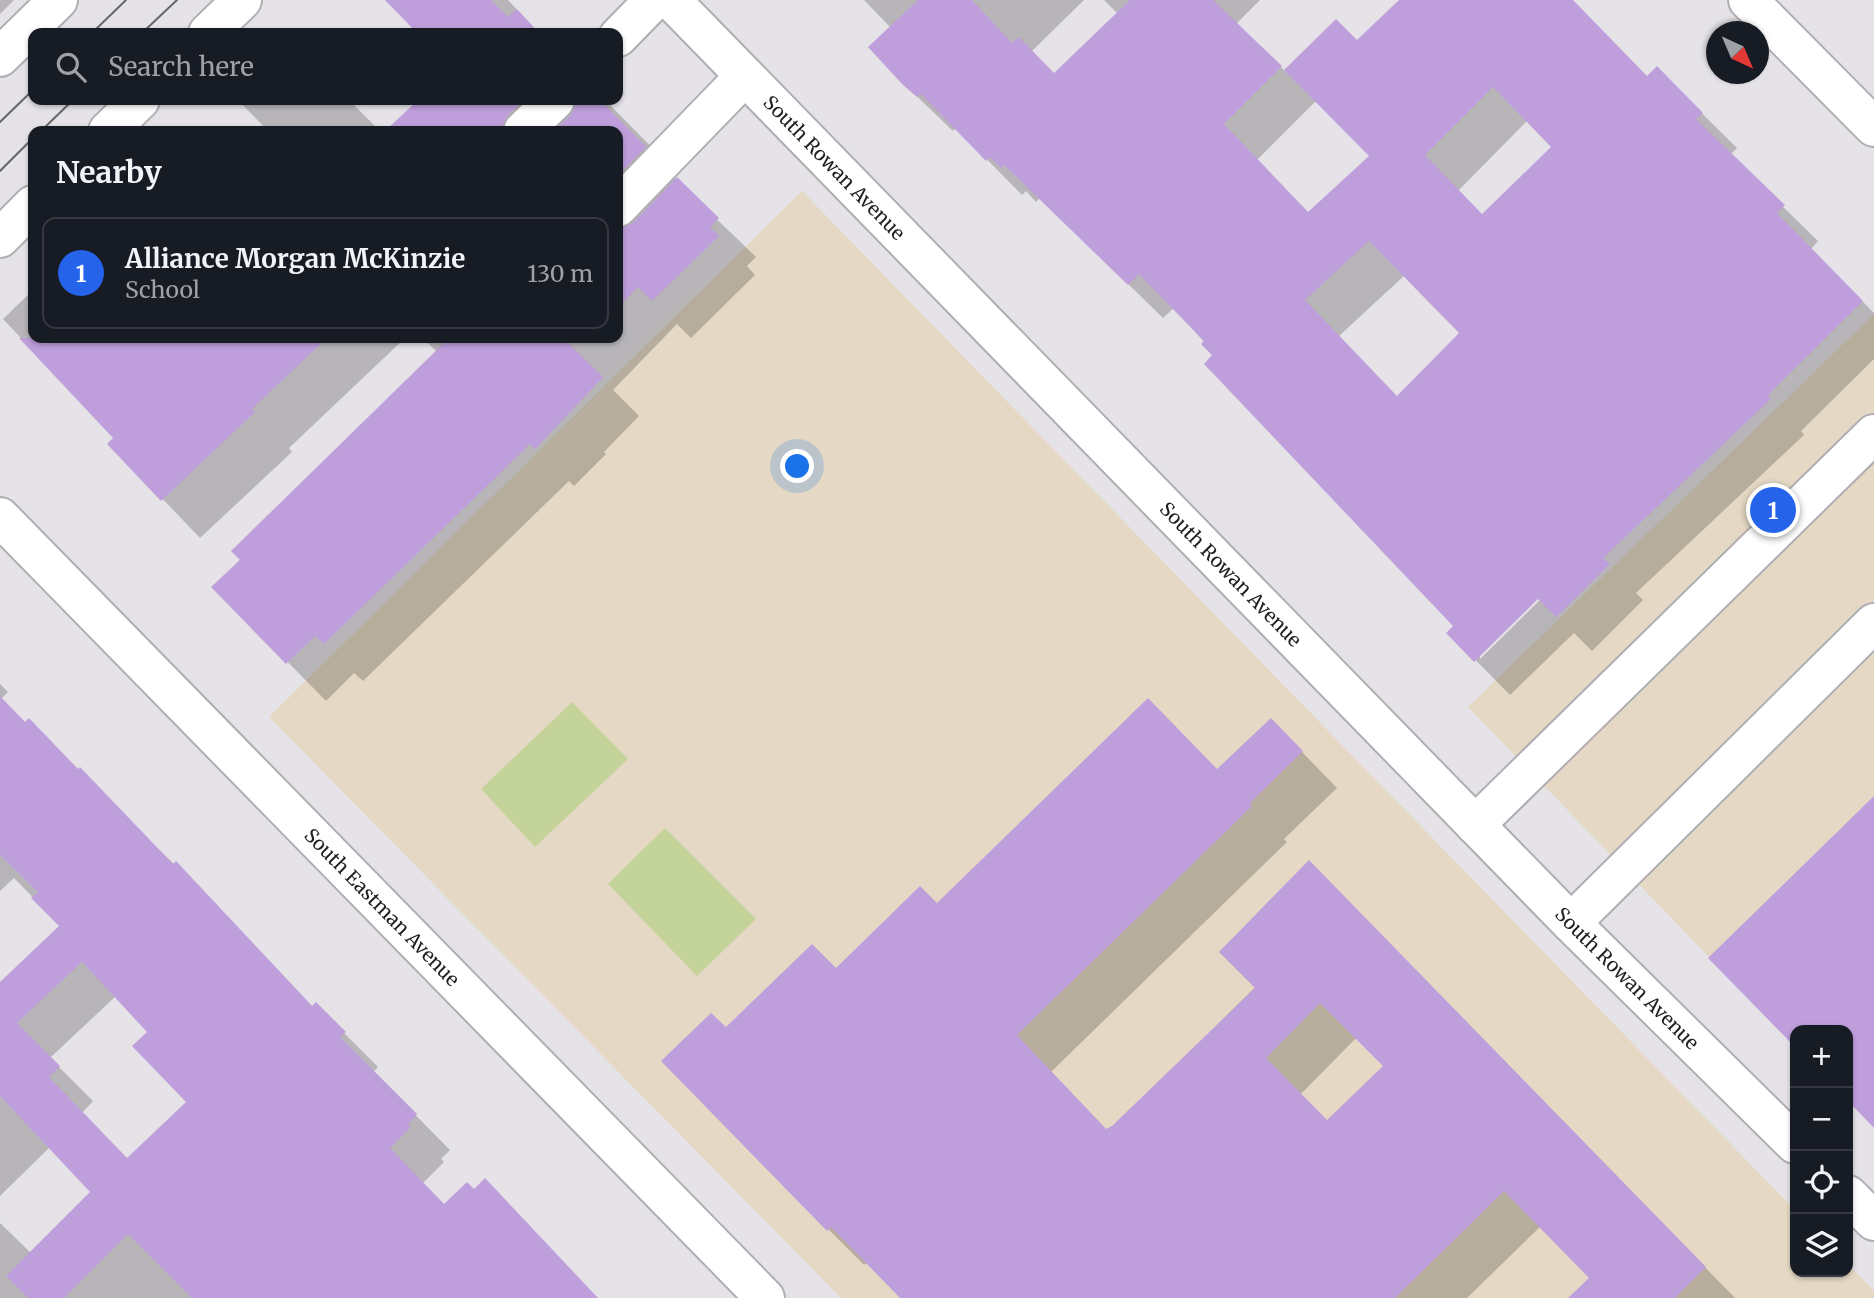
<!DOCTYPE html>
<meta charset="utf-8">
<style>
:root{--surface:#171b24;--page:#20242c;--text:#f1f3f6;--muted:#9ea1a6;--line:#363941;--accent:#2563eb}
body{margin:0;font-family:Merriweather,serif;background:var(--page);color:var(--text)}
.controls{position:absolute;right:21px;bottom:21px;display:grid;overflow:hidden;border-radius:14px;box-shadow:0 2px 5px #0004}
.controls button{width:63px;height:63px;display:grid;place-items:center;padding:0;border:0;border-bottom:2px solid var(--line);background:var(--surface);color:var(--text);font:35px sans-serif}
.compass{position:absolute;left:1706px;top:21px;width:63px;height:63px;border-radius:50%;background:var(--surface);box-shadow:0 2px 5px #0004;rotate:136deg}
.you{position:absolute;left:798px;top:467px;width:24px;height:24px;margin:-18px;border:5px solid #fff;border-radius:50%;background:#1a73e8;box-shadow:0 0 0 10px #1a73e833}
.badge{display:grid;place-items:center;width:46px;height:46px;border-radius:50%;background:var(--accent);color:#fff;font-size:23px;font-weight:700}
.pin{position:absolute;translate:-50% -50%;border:4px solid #fff;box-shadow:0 2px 7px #0006}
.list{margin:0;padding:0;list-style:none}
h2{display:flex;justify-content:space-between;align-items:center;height:91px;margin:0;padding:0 28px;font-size:30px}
h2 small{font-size:23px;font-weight:400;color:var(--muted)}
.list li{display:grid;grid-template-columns:46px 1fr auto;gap:21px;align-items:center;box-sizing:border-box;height:112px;margin:0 14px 14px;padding:0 14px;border:2px solid var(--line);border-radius:14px}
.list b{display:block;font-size:26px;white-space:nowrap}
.list p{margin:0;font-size:23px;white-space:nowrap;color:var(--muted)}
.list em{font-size:23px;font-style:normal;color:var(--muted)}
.icon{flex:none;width:38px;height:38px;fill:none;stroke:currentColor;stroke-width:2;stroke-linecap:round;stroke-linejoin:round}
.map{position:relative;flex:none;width:1874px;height:1298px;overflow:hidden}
.search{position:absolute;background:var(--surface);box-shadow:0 2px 5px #0004;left:28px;top:28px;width:595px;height:77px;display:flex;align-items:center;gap:18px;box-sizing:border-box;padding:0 24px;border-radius:14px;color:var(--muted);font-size:26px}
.panel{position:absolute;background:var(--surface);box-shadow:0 2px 5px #0004;left:28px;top:126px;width:595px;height:217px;border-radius:14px}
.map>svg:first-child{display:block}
.education{fill:#e5d9c5}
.green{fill:#c4d399}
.shadow{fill:#0003;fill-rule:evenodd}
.building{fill:#bf9edc;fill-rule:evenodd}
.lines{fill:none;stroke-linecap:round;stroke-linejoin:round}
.minor-casing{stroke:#b0aeb2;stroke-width:42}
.major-casing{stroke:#b0aeb2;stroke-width:42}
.minor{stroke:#fff;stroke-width:38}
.major{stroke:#fff;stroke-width:38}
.tram{stroke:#676669;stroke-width:2}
.labels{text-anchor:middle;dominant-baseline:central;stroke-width:5;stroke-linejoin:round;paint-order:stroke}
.street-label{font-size:19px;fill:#201f21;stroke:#f2f0f4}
</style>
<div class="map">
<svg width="1874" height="1298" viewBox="0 0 1874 1298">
<rect width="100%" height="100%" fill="#e5e3e7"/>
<!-- education -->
<g class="education">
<polygon points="802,191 1795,1210 1795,1272 1848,1272 1848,1264 1874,1291 1874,1298 841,1298 269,717"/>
<polygon points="1874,314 1874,959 1801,1030 1795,1030 1795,1036 1790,1041 1468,707"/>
</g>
<!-- green -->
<g class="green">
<polygon points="572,702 628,759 535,847 481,789"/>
<polygon points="665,828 756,919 697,976 608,884"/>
</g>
<!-- shadow -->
<g class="shadow">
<polygon points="0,0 14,0 0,14"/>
<polygon points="388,0 508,0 539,33 420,33"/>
<path d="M864 0H1084L1032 51 1054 75 1118 14 1104 0H1260L1236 24 1285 71 1358 43 1402 0H1557L1648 78 1657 69 1737 148 1730 155 1818 241 1811 249 1874 313V359L1801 431 1804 435 1636 593 1643 600 1592 651 1574 633 1510 695 1449 633 1456 626 1174 308 1163 318 1040 198 1036 202 1026 191 1022 195 956 128 953 131 904 84 891 28ZM1317 100 1371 156 1309 214 1257 160ZM1528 120 1553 147 1482 216 1458 191ZM1405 275 1461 333 1398 398 1339 336ZM1543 592 1546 594 1480 659V654Z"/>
<polygon points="238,100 349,100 380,131 268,131"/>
<polygon points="421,100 600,100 605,105 608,103 677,173 673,177 756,257 747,266 755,275 691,338 677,324 613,390 639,416 604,452 606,454 574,486 569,481 363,681 354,673 326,701 214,587 437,352 423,338 618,338 618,131 387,131"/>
<polygon points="33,290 33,338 405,338 289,448 292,452 200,538 110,444 116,438 3,319"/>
<path d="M0 684 8 692 1 699 26 724 210 898 313 1007 316 1005 378 1067 373 1072 450 1150 441 1159 444 1162 423 1183 445 1206 598 1298H0V1223L31 1253 93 1192 50 1147 0 1196V984L61 926 14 878 0 891ZM116 996 149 1032 189 1102 127 1160 82 1113 93 1101 50 1058Z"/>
<path d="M1271 720 1337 788 1284 839 1287 842 1051 1072 1107 1130 1113 1128 1345 898 1735 1298H1571L1591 1278 1541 1226 1467 1298H902L867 1262 864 1265 828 1229 726 1029 836 970 937 905 1217 771ZM1357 1037 1385 1066 1327 1122 1300 1095Z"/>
<polygon points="1874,798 1874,1125 1848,1099 1848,1030 1795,1030 1795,1045 1711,958"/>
</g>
<!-- building -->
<g class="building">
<polygon points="385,0 491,0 508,17 517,9 539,33 417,33"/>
<path d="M918 0H972L1012 43 1019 37 1054 73 1130 0H1213L1282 66 1224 124 1308 212 1369 156 1284 70 1336 19 1357 40 1399 0H1573L1647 76 1657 66 1703 113 1696 119 1785 205 1777 213 1863 301 1768 395 1771 399 1603 558 1610 564 1556 617 1538 599 1474 662 1446 633 1453 626 1204 364 1212 355 1201 344 1204 341 1139 274 1128 285 1004 165 1001 168 990 157 986 161 921 94 917 97 903 85 868 47ZM1493 87 1551 147 1482 214 1425 155ZM1369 241 1459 333 1397 396 1305 300Z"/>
<polygon points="418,100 524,100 507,116 502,131 385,131"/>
<polygon points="576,100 600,100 646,147 618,176 618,131 554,131 571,115"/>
<polygon points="677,177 719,218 710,227 719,236 652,301 638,287 618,308 618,228 634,222"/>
<polygon points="19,338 327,338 252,409 255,412 161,501 107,444 113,438"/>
<polygon points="449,338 563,338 603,377 535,449 530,444 324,644 315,636 286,664 211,587 240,560 231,551"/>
<path d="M0 696 25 722 29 718 78 769 80 767 173 864 176 861 312 1006 316 1002 346 1032 340 1037 417 1114 408 1125 411 1127 390 1148 444 1204 467 1182 474 1189 485 1178 598 1298H192L128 1234 64 1298H28L6 1276 90 1192 0 1096V982L59 926 31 898 38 892 0 855ZM82 962 147 1032 132 1046 186 1102 127 1158 49 1077 60 1066 17 1023Z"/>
<path d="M1148 698 1217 769 1271 718 1303 751 1250 803 1252 806 1017 1035 1106 1129 1112 1126 1255 988 1219 952 1309 860 1706 1267 1675 1298H1568L1589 1278 1504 1191 1395 1298H900L831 1227 827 1231 661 1061 711 1013 726 1027 812 944 836 968 920 886 937 903ZM1320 1003 1383 1066 1327 1120 1266 1058Z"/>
<polygon points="1874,796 1874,1128 1848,1101 1848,1030 1795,1030 1795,1047 1708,958"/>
</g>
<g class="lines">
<defs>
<g id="minor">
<path id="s1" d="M671 0 1571 923 1795 1144"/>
<polyline points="1748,0 1874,127"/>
<polyline points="618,37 654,0"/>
<polyline points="523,131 555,100"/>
<polyline points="618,207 745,76"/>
<path id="s2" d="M0 517 765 1298"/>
<polyline points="1475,825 1874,434"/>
<polyline points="1571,923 1874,623"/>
<polyline points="1848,1195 1874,1221"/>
</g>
<g id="major">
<polyline points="208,33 242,0"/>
<polyline points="0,57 58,0"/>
<polyline points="108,131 140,100"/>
<polyline points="0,238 33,205"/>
</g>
</defs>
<!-- minor casing -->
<use href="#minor" class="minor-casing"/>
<!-- major casing -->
<use href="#major" class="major-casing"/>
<!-- minor -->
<use href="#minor" class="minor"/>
<!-- major -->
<use href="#major" class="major"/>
<!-- tram -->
<g class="tram">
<polyline points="92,33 126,0"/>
<polyline points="142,33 177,0"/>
<polyline points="0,122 33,90"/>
<polyline points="41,131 73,100"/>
<polyline points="0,171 33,138"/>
</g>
</g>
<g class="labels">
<!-- street labels -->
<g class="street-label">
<text stroke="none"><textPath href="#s1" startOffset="234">South Rowan Avenue</textPath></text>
<text stroke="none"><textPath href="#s1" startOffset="802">South Rowan Avenue</textPath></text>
<text stroke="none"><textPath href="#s2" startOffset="546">South Eastman Avenue</textPath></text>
<text stroke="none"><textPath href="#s1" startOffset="1368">South Rowan Avenue</textPath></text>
</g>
</g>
</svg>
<div class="controls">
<button>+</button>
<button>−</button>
<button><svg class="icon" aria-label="locate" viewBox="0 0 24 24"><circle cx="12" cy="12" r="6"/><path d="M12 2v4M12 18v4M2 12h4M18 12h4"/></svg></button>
<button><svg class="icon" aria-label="layers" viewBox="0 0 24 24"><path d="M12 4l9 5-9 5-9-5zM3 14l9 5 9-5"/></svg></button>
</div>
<svg class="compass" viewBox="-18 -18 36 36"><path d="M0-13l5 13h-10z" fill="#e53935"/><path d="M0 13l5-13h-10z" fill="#9ea1a6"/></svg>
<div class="you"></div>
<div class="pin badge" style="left:1773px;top:510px">1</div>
<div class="search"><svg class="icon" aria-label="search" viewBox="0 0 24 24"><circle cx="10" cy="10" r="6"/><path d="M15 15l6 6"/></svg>Search here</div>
<section class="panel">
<h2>Nearby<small></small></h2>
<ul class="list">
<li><span class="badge">1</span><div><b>Alliance Morgan McKinzie</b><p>School</p></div><em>130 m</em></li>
</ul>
</section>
</div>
